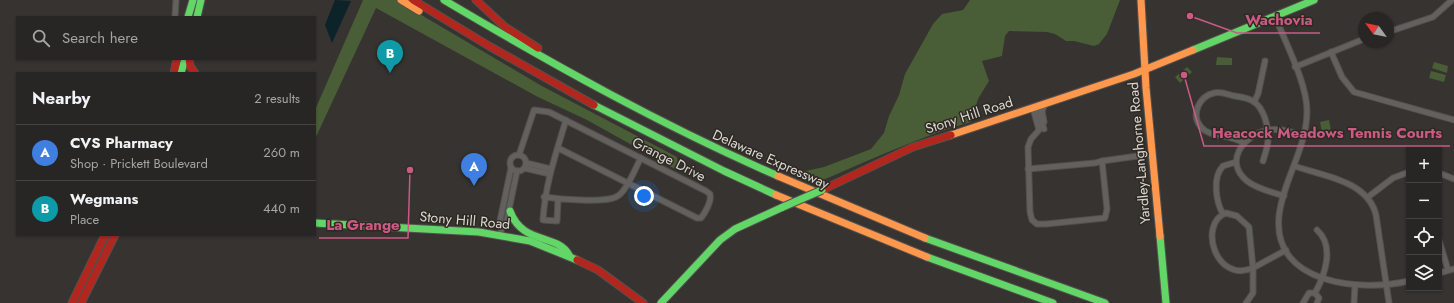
<!DOCTYPE html>
<meta charset="utf-8">
<style>
:root{--surface:#282624;--page:#302e2c;--text:#f1f3f6;--muted:#a5a5a6;--line:#444341;--accent:#8c9099}
body{margin:0;font-family:Jost,sans-serif;background:var(--page);color:var(--text)}
.controls{position:absolute;right:12px;bottom:12px;display:grid;overflow:hidden;border-radius:0px;box-shadow:0 1px 3px #0004}
.controls button{width:36px;height:36px;display:grid;place-items:center;padding:0;border:0;border-bottom:1px solid var(--line);background:var(--surface);color:var(--text);font:20px sans-serif}
.compass{position:absolute;left:1358px;top:12px;width:36px;height:36px;border-radius:50%;background:var(--surface);box-shadow:0 1px 3px #0004;rotate:303deg}
.you{position:absolute;left:644px;top:196px;width:14px;height:14px;margin:-10px;border:3px solid #fff;border-radius:50%;background:#1a73e8;box-shadow:0 0 0 6px #1a73e833}
.badge{display:grid;place-items:center;width:26px;height:26px;border-radius:50%;background:var(--accent);color:#fff;font-size:13px;font-weight:700}
.pin{position:absolute;translate:-50% -33px;filter:drop-shadow(0 1px 2px #0008)}
.pin::after{content:'';position:absolute;top:21px;width:14px;height:12px;background:inherit;clip-path:polygon(0 0,100% 0,50% 100%)}
.list{margin:0;padding:0;list-style:none}
h2{display:flex;justify-content:space-between;align-items:center;height:52px;margin:0;padding:0 16px;font-size:17px}
h2 small{font-size:13px;font-weight:400;color:var(--muted)}
.list li{display:grid;grid-template-columns:26px 1fr auto;gap:12px;align-items:center;box-sizing:border-box;height:56px;padding:0 16px;border-top:1px solid var(--line)}
.list b{display:block;font-size:15px;white-space:nowrap}
.list p{margin:0;font-size:13px;white-space:nowrap;color:var(--muted)}
.list em{font-size:13px;font-style:normal;color:var(--muted)}
.icon{flex:none;width:22px;height:22px;fill:none;stroke:currentColor;stroke-width:2;stroke-linecap:round;stroke-linejoin:round}
.map{position:relative;flex:none;width:1454px;height:303px;overflow:hidden}
.search{position:absolute;background:var(--surface);box-shadow:0 1px 3px #0004;left:16px;top:16px;width:300px;height:44px;display:flex;align-items:center;gap:10px;box-sizing:border-box;padding:0 14px;border-radius:0px;color:var(--muted);font-size:15px}
.panel{position:absolute;background:var(--surface);box-shadow:0 1px 3px #0004;left:16px;top:72px;width:300px;height:164px;border-radius:0px}
.map>svg:first-child{display:block}
.green{fill:#495d36}
.water{fill:#0c232a}
.lines{fill:none;stroke-linecap:round;stroke-linejoin:round}
.street-casing{stroke:#53504d;stroke-width:7}
.fast-casing{stroke:#53504d;stroke-width:9}
.slow-casing{stroke:#53504d;stroke-width:9}
.jam-casing{stroke:#53504d;stroke-width:9}
.street{stroke:#63615e;stroke-width:5}
.fast{stroke:#63d668;stroke-width:7}
.slow{stroke:#ff974d;stroke-width:7}
.jam{stroke:#b3261e;stroke-width:7}
.fast-bridge-casing{stroke:#53504d;stroke-width:9;stroke-linecap:butt}
.fast-bridge{stroke:#63d668;stroke-width:7}
.labels{text-anchor:middle;dominant-baseline:central;stroke-width:3;stroke-linejoin:round;paint-order:stroke}
.street-label{font-size:14px;fill:#dbd7d3;stroke:#2f2923}
.leader{fill:none;stroke:#cb5b85;stroke-width:1.5}
.callout-dot{fill:#cb5b85;stroke:#2f2923;stroke-width:1.5}
.callout-label{font-size:15px;text-anchor:middle;font-weight:bold;fill:#cb5b85;stroke:#2f2923;stroke-width:3;stroke-linejoin:round;paint-order:stroke}
</style>
<div class="map">
<svg width="1454" height="303" viewBox="0 0 1454 303">
<rect width="100%" height="100%" fill="#363330"/>
<!-- green -->
<g class="green">
<polygon points="363,0 396,0 540,85 677,157 678,166 675,169 587,120 536,96 376,8 315,139 315,110"/>
<path d="M970 0H1120L1107 34 1099 44 1094 46 1074 41H1066L1055 34 1047 32 1009 31 1005 36 1002 56 982 61 989 81 978 99 971 122C917 137 865 163 813 184L792 174 824 167 871 149 884 133 889 116 899 95 905 74 933 24 942 14 963 10Z"/>
<polygon points="1217,57 1232,58 1232,65 1216,65"/>
<polygon points="1434,62 1448,66 1447,73 1432,68"/>
<polygon points="1187,67 1192,72 1180,83 1175,77"/>
<polygon points="1431,71 1446,75 1444,82 1429,78"/>
<polygon points="1329,120 1332,136 1323,137 1320,122"/>
</g>
<!-- water -->
<polygon class="water" points="335,0 351,1 332,43 325,25"/>
<g class="lines">
<defs>
<g id="street">
<path d="M1275 16C1285 42 1307 83 1307 111 1307 148 1283 180 1279 216 1272 285 1362 292 1409 281"/>
<polyline points="175,17 176,0"/>
<polyline points="1388,32 1433,17 1452,0"/>
<polyline points="1331,52 1342,77 1354,92 1454,120"/>
<polyline points="1295,67 1364,39"/>
<polyline points="1254,102 1258,94 1265,61"/>
<polyline points="1037,106 1044,129"/>
<polyline points="1033,108 1039,130 1031,139 1028,147 1030,212 1032,220 1037,224 1046,224 1105,218 1107,209 1102,161"/>
<polyline points="1044,122 1042,111 1045,104"/>
<path d="M1243 143C1231 134 1210 138 1201 127 1190 114 1200 96 1214 93 1221 91 1229 95 1235 96 1241 97 1248 98 1253 101 1264 108 1269 127 1268 140 1268 146 1265 154 1263 161"/>
<path d="M519 155 534 110 549 112 706 191 710 194C712 201 705 213 701 218H697L558 148"/>
<circle cx="518" cy="163" r="8"/>
<polyline points="526,163 551,169"/>
<path d="M1294 166C1324 176 1368 181 1376 215L1389 303"/>
<polyline points="524,168 550,174"/>
<polyline points="1028,169 1095,163 1102,161 1152,154"/>
<polyline points="1439,173 1454,179"/>
<path d="M1284 196C1272 192 1257 189 1247 181 1223 161 1244 135 1268 130 1280 128 1292 132 1304 136"/>
<path d="M544 197C559 199 604 203 616 197 627 192 635 168 641 158"/>
<polyline points="1368,197 1393,178 1409,172"/>
<path d="M558 199 557 221 543 220C545 185 556 153 566 120"/>
<path d="M1226 213 1237 216 1249 227 1253 268C1215 284 1198 223 1226 213Z"/>
<path d="M1223 214C1216 202 1212 177 1223 166L1236 162"/>
<polyline points="502,227 506,224 517,171"/>
<polyline points="500,235 502,227 500,221 511,168"/>
<polyline points="1439,240 1448,270"/>
<polyline points="1439,273 1454,269"/>
<path d="M1315 293C1325 275 1335 246 1317 230"/>
<polyline points="1246,303 1253,293 1253,268 1286,250"/>
<polyline points="1303,303 1309,293 1315,293 1319,298 1317,303"/>
<polyline points="1354,303 1355,285"/>
</g>
<g id="fast">
<path d="M444 0C552 64 663 126 778 176"/>
<polyline points="188,17 193,0"/>
<polyline points="197,17 201,0"/>
<polyline points="1193,50 1314,0"/>
<polyline points="181,73 185,59"/>
<polyline points="594,105 724,171 776,195"/>
<path d="M510 211C522 245 557 233 569 255"/>
<polyline points="315,223 479,232 530,241 577,260"/>
<polyline points="1160,236 1166,303"/>
<polyline points="925,238 1105,303"/>
<polyline points="927,257 1053,303"/>
<polyline points="661,303 720,240 735,229 783,207"/>
</g>
<g id="slow">
<polyline points="401,0 419,11"/>
<polyline points="1141,0 1146,88 1160,236"/>
<polyline points="951,135 1134,74 1193,50"/>
<polyline points="778,176 925,238"/>
<polyline points="776,195 927,257"/>
</g>
<g id="jam">
<polyline points="413,0 489,46 594,105"/>
<polyline points="476,0 505,27 538,48"/>
<polyline points="189,59 190,66 195,73"/>
<polyline points="174,73 177,59"/>
<polyline points="822,190 913,147 951,135"/>
<polyline points="577,260 598,270 643,303"/>
<polyline points="72,303 105,235"/>
<polyline points="81,303 115,235"/>
</g>
</defs>
<!-- street casing -->
<use href="#street" class="street-casing"/>
<!-- fast casing -->
<use href="#fast" class="fast-casing"/>
<!-- slow casing -->
<use href="#slow" class="slow-casing"/>
<!-- jam casing -->
<use href="#jam" class="jam-casing"/>
<!-- street -->
<use href="#street" class="street"/>
<!-- fast -->
<use href="#fast" class="fast"/>
<!-- slow -->
<use href="#slow" class="slow"/>
<!-- jam -->
<use href="#jam" class="jam"/>
<defs>
<polyline id="fast-bridge" points="783,207 822,190"/>
</defs>
<!-- fast-bridge casing -->
<use href="#fast-bridge" class="fast-bridge-casing"/>
<!-- fast-bridge -->
<use href="#fast-bridge" class="fast-bridge"/>
</g>
<g class="labels">
<!-- street labels -->
<g class="street-label">
<text transform="translate(969 115) rotate(-18)">Stony Hill Road</text>
<text transform="translate(1139 153) rotate(-95)">Yardley-Langhorne Road</text>
<text transform="translate(669 159) rotate(27)">Grange Drive</text>
<text transform="translate(771 159) rotate(24)">Delaware Expressway</text>
<text transform="translate(465 220) rotate(5)">Stony Hill Road</text>
</g>
</g>
<!-- callouts -->
<path class="leader" d="M1190 16L1237 33H1320M1184 75L1204 146H1450M410 170L408 238H319"/>
<g class="callout-dot">
<circle cx="1190" cy="16" r="4"/>
<circle cx="1184" cy="75" r="4"/>
<circle cx="410" cy="170" r="4"/>
</g>
<g class="callout-label">
<text x="1279" y="25">Wachovia</text>
<text x="1327" y="138">Heacock Meadows Tennis Courts</text>
<text x="363" y="230">La Grange</text>
</g>
</svg>
<div class="controls">
<button>+</button>
<button>−</button>
<button><svg class="icon" aria-label="locate" viewBox="0 0 24 24"><circle cx="12" cy="12" r="6"/><path d="M12 2v4M12 18v4M2 12h4M18 12h4"/></svg></button>
<button><svg class="icon" aria-label="layers" viewBox="0 0 24 24"><path d="M12 4l9 5-9 5-9-5zM3 14l9 5 9-5"/></svg></button>
</div>
<svg class="compass" viewBox="-18 -18 36 36"><path d="M0-13l5 13h-10z" fill="#e53935"/><path d="M0 13l5-13h-10z" fill="#a5a5a6"/></svg>
<div class="you"></div>
<div class="pin badge" style="left:474px;top:186px;background:#3f7fe0">A</div>
<div class="pin badge" style="left:390px;top:73px;background:#0f9aa8">B</div>
<div class="search"><svg class="icon" aria-label="search" viewBox="0 0 24 24"><circle cx="10" cy="10" r="6"/><path d="M15 15l6 6"/></svg>Search here</div>
<section class="panel">
<h2>Nearby<small>2 results</small></h2>
<ul class="list">
<li><span class="badge" style="background:#3f7fe0">A</span><div><b>CVS Pharmacy</b><p>Shop · Prickett Boulevard</p></div><em>260 m</em></li>
<li><span class="badge" style="background:#0f9aa8">B</span><div><b>Wegmans</b><p>Place</p></div><em>440 m</em></li>
</ul>
</section>
</div>
